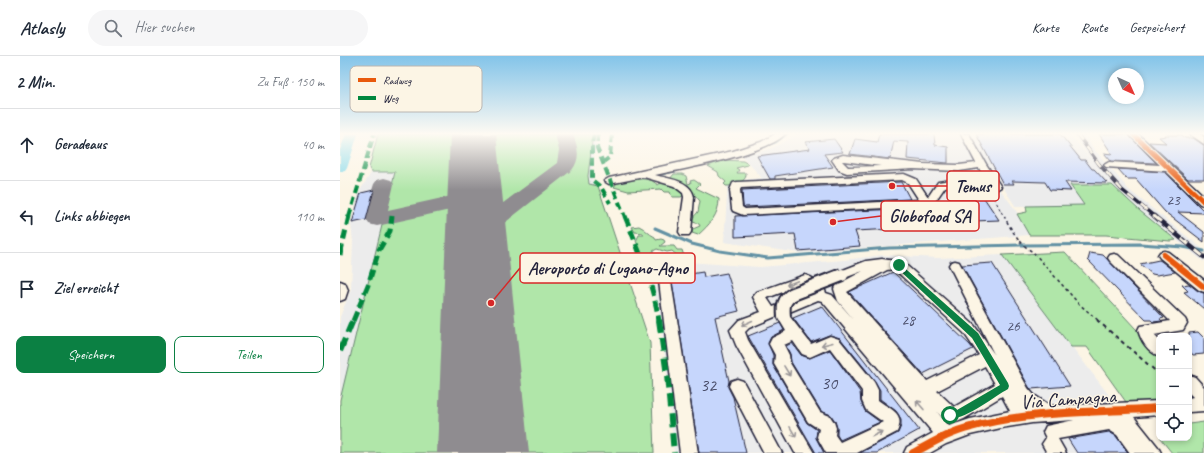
<!DOCTYPE html>
<html lang="de">
<meta charset="utf-8">
<style>
:root{--surface:#fff;--page:#f6f6f7;--text:#1f2937;--muted:#747a83;--line:#e0e1e3;--accent:#0b8043}
body{margin:0;font-family:Caveat,sans-serif;background:var(--page);color:var(--text)}
.controls{position:absolute;right:12px;bottom:12px;display:grid;overflow:hidden;border-radius:8px;box-shadow:0 2px 6px #0003}
.controls button{width:36px;height:36px;display:grid;place-items:center;padding:0;border:0;border-bottom:1px solid var(--line);background:var(--surface);color:var(--text);font:20px sans-serif}
.compass{position:absolute;left:768px;top:12px;width:36px;height:36px;border-radius:50%;background:var(--surface);box-shadow:0 2px 6px #0003;rotate:135deg}
.stop{position:absolute;width:12px;height:12px;margin:-9px;border:3px solid #0b8043;border-radius:50%;background:#fff}
.stop.end{background:#0b8043;border-color:#fff;box-shadow:0 1px 4px #0008}
.list{margin:0;padding:0;list-style:none}
h2{display:flex;justify-content:space-between;align-items:center;height:52px;margin:0;padding:0 16px;font-size:17px}
h2 small{font-size:13px;font-weight:400;color:var(--muted)}
.list li{display:grid;grid-template-columns:26px 1fr auto;gap:12px;align-items:center;box-sizing:border-box;height:72px;padding:0 16px;border-top:1px solid var(--line)}
.list b{display:block;font-size:15px;white-space:nowrap}
.list em{font-size:13px;font-style:normal;color:var(--muted)}
.actions{display:flex;gap:8px;padding:12px 16px}
.actions a{flex:1;padding:9px 0;border:1px solid var(--accent);border-radius:8px;text-align:center;font-size:14px;color:var(--accent)}
.actions .main{background:var(--accent);color:#fff}
.icon{flex:none;width:22px;height:22px;fill:none;stroke:currentColor;stroke-width:2;stroke-linecap:round;stroke-linejoin:round}
.map{position:relative;flex:none;width:864px;height:397px;overflow:hidden}
header{display:flex;align-items:center;gap:24px;box-sizing:border-box;height:56px;padding:0 20px;background:var(--surface);border-bottom:1px solid var(--line)}
header strong{font-size:19px}
nav{display:flex;gap:22px;margin-inline-start:auto;font-size:14px}
.search{width:280px;height:36px;background:var(--page);display:flex;align-items:center;gap:10px;box-sizing:border-box;padding:0 14px;border-radius:22px;color:var(--muted);font-size:15px}
main{display:flex}
aside{flex:1;background:var(--surface)}
.map>svg:first-child{display:block}
.built{fill:#ececec}
.green{fill:#b0e6a9;stroke:#698472}
.lines{fill:none;stroke-linecap:round;stroke-linejoin:round}
.stream-far1{stroke:#6291a4;stroke-width:2.5}
.stream{stroke:#6291a4;stroke-width:3}
.river{fill:#8cdbea;fill-rule:evenodd}
.taxiway{fill:#8f8c90;fill-rule:evenodd}
.runway{fill:#8f8c90;fill-rule:evenodd}
.building{fill:#c6d6fc;stroke:#22223b}
.minor-casing{stroke:#22223b;stroke-width:3}
.path-far2{stroke:#22223b;stroke-width:1;stroke-dasharray:2.5 2.5;stroke-linecap:butt}
.path-far1{stroke:#22223b;stroke-width:1.5;stroke-dasharray:3 3;stroke-linecap:butt}
.path{stroke:#22223b;stroke-width:2;stroke-dasharray:4 4;stroke-linecap:butt}
.minor{fill:#fcf5e5;fill-rule:evenodd}
.rail-far1-casing{stroke:#22223b;stroke-width:3.5}
.rail-casing{stroke:#22223b;stroke-width:4.5}
.rail-far1{stroke:#fcf5e5;stroke-width:2.5;stroke-dasharray:8;stroke-linecap:butt}
.rail{stroke:#fcf5e5;stroke-width:3;stroke-dasharray:9;stroke-linecap:butt}
.minor-bridge-casing{stroke:#22223b;stroke-width:16;stroke-linecap:butt}
.minor-bridge{stroke:#fcf5e5;stroke-width:12}
.quiet-far2{stroke:#00873e;stroke-width:4;stroke-dasharray:8 4;stroke-linecap:butt}
.quiet-far1{stroke:#00873e;stroke-width:5;stroke-dasharray:10 5;stroke-linecap:butt}
.quiet{stroke:#00873e;stroke-width:6;stroke-dasharray:13 6;stroke-linecap:butt}
.cycleway-far2-casing{stroke:#fcf5e5;stroke-width:7}
.cycleway-far1-casing{stroke:#fcf5e5;stroke-width:8}
.cycleway-casing{stroke:#fcf5e5;stroke-width:10}
.cycleway-far2{stroke:#e8590c;stroke-width:5}
.cycleway-far1{stroke:#e8590c;stroke-width:6}
.cycleway{stroke:#e8590c;stroke-width:8}
.oneway{stroke:#9a9698}
.route{fill:#0b8043}
.labels{text-anchor:middle;dominant-baseline:central;stroke-width:3;stroke-linejoin:round;paint-order:stroke}
.number-label{font-size:15px;fill:#4b4f6b}
.near-number-label{font-size:18px;fill:#4b4f6b}
.near-street-label{font-size:20px;fill:#22223b;stroke:#fcf5e5}
.key{fill:#fcf5e5;stroke:#bbb6b2;stroke-width:1}
.key-label{font-size:11px;fill:#22223b}
.leader{fill:none;stroke:#d62828;stroke-width:1.5}
.callout-dot{fill:#d62828;stroke:#fcf5e5;stroke-width:1.5}
.callout{fill:#fcf5e5;stroke:#d62828;stroke-width:1.5}
.callout-label{font-size:18px;text-anchor:middle;font-weight:bold;fill:#22223b}
</style>
<header>
<strong>Atlasly</strong>
<div class="search"><svg class="icon" aria-label="search" viewBox="0 0 24 24"><circle cx="10" cy="10" r="6"/><path d="M15 15l6 6"/></svg>Hier suchen</div>
<nav><a>Karte</a><a>Route</a><a>Gespeichert</a></nav>
</header>
<main>
<aside>
<h2>2 Min.<small>Zu Fuß · 150 m</small></h2>
<ul class="list">
<li><svg class="icon" aria-label="ahead" viewBox="0 0 24 24"><path d="M12 20V5M6 11l6-6 6 6"/></svg><div><b>Geradeaus</b></div><em>40 m</em></li>
<li><svg class="icon" aria-label="left" viewBox="0 0 24 24"><path d="M17 20v-9H6M10 6l-5 5 5 5"/></svg><div><b>Links abbiegen</b></div><em>110 m</em></li>
<li><svg class="icon" aria-label="arrive" viewBox="0 0 24 24"><path d="M6 21V4h12l-3 4 3 4H6"/></svg><div><b>Ziel erreicht</b></div></li>
</ul>
<div class="actions"><a class="main">Speichern</a><a>Teilen</a></div>
</aside>
<div class="map">
<svg width="864" height="397" viewBox="0 0 864 397">
<rect width="100%" height="100%" fill="#fcf5e5"/>
<filter id="ink" filterUnits="userSpaceOnUse"><feTurbulence type="fractalNoise" baseFrequency=".025" numOctaves="2"/><feDisplacementMap in="SourceGraphic" scale="8" xChannelSelector="R" yChannelSelector="G"/><feConvolveMatrix kernelMatrix="1 2 1 2 8 2 1 2 1" color-interpolation-filters="sRGB"/></filter>
<g filter="url(#ink)">
<!-- built -->
<g class="built">
<polygon points="38,78 257,78 251,119 310,287 314,397 0,397 0,261 11,233 13,186 11,168 19,136 31,117 29,112"/>
<polygon points="456,78 625,78 641,108 675,153 689,179 459,197 384,186 388,125 422,122 402,100 430,93 453,81"/>
<polygon points="628,78 730,78 752,105 733,78 744,78 754,93 789,134 864,194 864,206 800,155 772,129 730,129 744,149 676,151"/>
<polygon points="543,199 598,202 662,199 813,397 334,397 327,319 319,258 315,240 303,203 420,211 504,204"/>
</g>
<!-- green -->
<g class="green">
<polygon points="38,78 116,78 115,138 99,147 47,158 45,157 55,116 31,116 29,112"/>
<polygon points="150,78 253,78 248,120 249,128 258,130 310,287 314,397 182,397"/>
<path d="M384 104 403 105 408 108V109L396 112 399 114 397 117H406C406 125 402 125 395 127L394 130H386L384 128 386 126 379 120 378 116 368 110Z"/>
<path d="M334 118H342L346 120 348 128 351 127 350 125 354 124 360 128 356 132 379 143C379 159 369 169 358 179L352 177 353 173 360 170 359 168 350 165 358 156 360 145 347 130 330 123Z"/>
<polygon points="294,122 311,124 318,129 322,126 336,128 346,138 341,141 332,141 330,136 324,136 321,133 288,135 274,131 278,125"/>
<polygon points="730,129 772,129 800,155 836,184 830,185 766,179 689,179 677,158 687,156 686,150 744,149"/>
<polygon points="100,153 115,155 112,397 0,397 0,344 43,165"/>
<path d="M299 170C306 173 308 178 315 181L316 184 321 183 324 184 325 186 320 190H334L337 194H342L344 200 339 201 332 195 327 196 317 193 313 195V199L304 201 296 185 299 179H304L303 177 295 176 292 171Z"/>
<polygon points="725,196 819,298 819,345 786,346 747,291 731,291 662,199"/>
<polygon points="864,366 864,397 832,397 820,382 849,382 849,368"/>
</g>
<g class="lines">
<!-- stream-far1 -->
<g class="stream-far1">
<polyline points="409,96 436,86 447,78"/>
<polyline points="318,119 336,115"/>
</g>
<!-- stream -->
<polyline class="stream" points="315,172 352,188 380,195 428,202 549,192 681,189 800,188 843,191 864,195"/>
<!-- river -->
<polygon class="river" points="6,78 18,78 7,112 5,115 0,116 0,94"/>
<!-- taxiway -->
<g class="taxiway">
<path d="M215 78H233C238 92 241 102 232 114L144 183 136 186 128 183 124 178 128 173 217 107 219 94Z"/>
<polygon points="44,122 51,124 54,128 48,154 134,135 142,137 145,142 142,147 37,170 29,168 24,160 34,128 37,124"/>
</g>
<!-- runway -->
<polygon class="runway" points="110,78 156,78 189,397 97,397"/>
</g>
<!-- building -->
<g class="building">
<polygon points="539,78 594,78 595,89 608,91 608,107 567,103 568,86 554,85 550,103 510,98 515,83 537,86"/>
<polygon points="636,78 720,78 741,104 745,104 752,113 754,113 767,127 725,126 731,135 710,134 705,126 672,125 674,128 663,128"/>
<polygon points="759,78 787,78 816,107 771,105 764,97 772,98"/>
<polygon points="825,79 842,79 845,82 853,82 864,89 864,123 848,123 809,86 826,87 819,81 826,80"/>
<polygon points="494,83 503,96 484,98 493,111 435,120 435,123 430,123 417,100 470,93 465,86"/>
<polygon points="778,113 825,116 864,155 864,157 838,156 864,176 864,186 825,156 796,123 787,123"/>
<polygon points="561,126 570,143 405,151 403,150 402,134"/>
<polygon points="628,129 629,130 636,130 659,164 634,165 614,131"/>
<polygon points="34,134 26,164 12,167 21,137"/>
<polygon points="584,152 594,171 515,175 520,190 458,195 455,178 395,181 395,160"/>
<polygon points="750,197 763,199 824,262 820,263 822,265 813,266 811,264 806,264 748,204"/>
<polygon points="819,204 821,205 835,216 817,219 812,218 800,208"/>
<polygon points="652,207 730,330 691,333 689,331 622,209"/>
<polygon points="363,216 364,221 387,217 399,255 375,261 389,325 388,331 393,341 406,397 359,397 331,221"/>
<polygon points="553,216 630,289 633,293 583,318 509,236"/>
<polygon points="849,228 858,235 864,237 864,253 844,236 848,235 842,229"/>
<polygon points="482,250 579,374 537,397 520,397 558,377 561,370 561,363 556,355 540,343 540,334 535,325 500,282 489,279 471,286 453,262"/>
<polygon points="440,267 444,274 431,281 428,287 433,299 433,309 467,367 477,374 476,382 484,397 476,397 408,280"/>
<polygon points="858,276 864,282 864,298 853,299 849,294 849,277"/>
<polygon points="452,287 461,299 469,302 490,294 520,336 521,346 525,355 540,366 500,384 497,379 497,372 495,365 491,359 481,355 451,306 450,298 446,290"/>
<polygon points="769,376 776,380 788,397 737,397 728,383"/>
</g>
<g class="lines">
<defs>
<g id="minor">
<path d="M435 78H445C427 98 344 113 315 119 329 123 351 124 354 141L351 176 349 179H341L339 176 344 141 343 137 334 130 304 121 269 128 264 125 269 122 393 95 421 86Z"/>
<path d="M621 78H629L646 108 661 131 656 134 652 133 647 124 605 131 594 147 609 171 607 173H599L586 150 403 159 393 155 392 153 390 134 393 127 397 126 564 118 576 123 588 141 598 126 643 119 639 112 619 115 573 113 507 117 499 114 492 104 494 102 503 99 583 108 619 109 636 107ZM502 105H504L541 110 508 111ZM562 124 568 127 579 144 405 153 402 151 400 134 401 132Z"/>
<polygon points="789,78 798,78 864,140 864,149 860,148 826,115 766,111 764,109 769,106 820,109"/>
<polygon points="850,78 860,78 864,81 864,88"/>
<polygon points="824,195 828,196 864,224 864,236 859,234 820,202 818,199 820,196"/>
<path d="M774 198 778 199 845 263 847 267 843 274 814 279 819 284V300C808 296 801 285 798 274L800 270 830 265 770 205 768 202 770 199Z"/>
<path d="M542 203C551 205 558 203 566 209L634 269 654 298 609 209 611 206 615 205 619 206 688 332 694 339 711 350 819 345V359L794 361 818 391 821 397H790L777 379 769 374 718 383 726 397H707L702 388 706 382 703 376 706 370 734 364 692 367 661 372 630 379 606 388 590 397H564L567 391 593 377 482 245 478 244 447 257 471 288 490 280 499 283 534 326 538 334V344C549 353 566 356 557 376L517 397H486L477 381 479 373 468 366 434 308 435 299 429 288 432 282 446 275 437 260 409 272 405 276 408 284 474 397H455L396 289 390 274 399 264 421 256 413 241 417 236 465 219C473 221 484 229 486 237L492 239 514 264 498 245 494 233 495 230 523 215 502 223 498 222 496 219 498 216 526 205ZM554 213 624 277 639 299 587 325 507 236 547 214ZM464 228 472 236 433 251 427 242ZM453 285 462 298 470 301 490 292 522 335V345L526 354 543 366 500 386 495 379 496 372 494 366 490 360 480 356 450 307 449 299 444 289ZM645 310 655 328 614 351 597 335ZM662 340 670 355 630 363 609 370 597 356 606 365 612 368 624 363Z"/>
<polygon points="325,220 330,222 331,225 358,397 340,397 319,225 320,222"/>
<polygon points="0,225 5,227 8,234 5,243 0,245"/>
<polygon points="849,319 855,321 864,331 864,355 849,356 849,342 853,341 849,337"/>
<polygon points="397,323 403,325 442,397 424,397 389,330 391,325"/>
</g>
</defs>
<!-- minor casing -->
<use href="#minor" class="minor-casing"/>
<!-- path-far2 -->
<polyline class="path-far2" points="652,138 664,161"/>
<!-- path-far1 -->
<path class="path-far1" d="M664 160C670 172 681 190 693 196L739 248 759 265"/>
<!-- path -->
<polyline class="path" points="757,264 819,318"/>
<!-- minor -->
<use href="#minor" class="minor"/>
<defs>
<polyline id="rail-far1" points="737,78 759,108 782,134 815,161"/>
<polyline id="rail" points="814,160 864,201"/>
</defs>
<!-- rail-far1 casing -->
<use href="#rail-far1" class="rail-far1-casing"/>
<!-- rail casing -->
<use href="#rail" class="rail-casing"/>
<!-- rail-far1 -->
<use href="#rail-far1" class="rail-far1"/>
<!-- rail -->
<use href="#rail" class="rail"/>
<defs>
<path id="minor-bridge" d="M444 261C443 250 443 244 453 238L502 219"/>
</defs>
<!-- minor-bridge casing -->
<use href="#minor-bridge" class="minor-bridge-casing"/>
<!-- minor-bridge -->
<use href="#minor-bridge" class="minor-bridge"/>
<!-- quiet-far2 -->
<g class="quiet-far2">
<polyline points="254,78 252,87 252,124 261,131 270,147"/>
<polyline points="258,78 257,92 285,161"/>
<polyline points="262,107 270,101 272,78"/>
<polyline points="9,161 34,78"/>
</g>
<!-- quiet-far1 -->
<g class="quiet-far1">
<path d="M285 160C299 195 313 228 319 265"/>
<polyline points="0,199 9,160"/>
<polyline points="306,211 325,225"/>
<polyline points="13,265 28,229 39,194 50,175 52,160"/>
</g>
<!-- quiet -->
<g class="quiet">
<polyline points="319,264 327,319 334,397"/>
<polyline points="0,295 13,264"/>
</g>
<defs>
<polyline id="cycleway-far2" points="793,78 864,146"/>
<polyline id="cycleway-far1" points="824,199 864,231"/>
<path id="cycleway" d="M573 397C592 387 610 376 631 371 692 354 757 357 819 352"/>
</defs>
<!-- cycleway-far2 casing -->
<use href="#cycleway-far2" class="cycleway-far2-casing"/>
<!-- cycleway-far1 casing -->
<use href="#cycleway-far1" class="cycleway-far1-casing"/>
<!-- cycleway casing -->
<use href="#cycleway" class="cycleway-casing"/>
<!-- cycleway-far2 -->
<use href="#cycleway-far2" class="cycleway-far2"/>
<!-- cycleway-far1 -->
<use href="#cycleway-far1" class="cycleway-far1"/>
<!-- cycleway -->
<use href="#cycleway" class="cycleway"/>
</g>
<!-- one-way arrows -->
<defs><path id="oneway-shaft" d="M-6 0H5M1.5-3L5.5 0L1.5 3" fill="none" stroke-width="1.6" stroke-linecap="round" stroke-linejoin="round"/></defs>
<g class="oneway">
<use href="#oneway-shaft" transform="translate(452 227) rotate(159)"/>
<use href="#oneway-shaft" transform="translate(407 267) rotate(156)"/>
<use href="#oneway-shaft" transform="translate(487 288) rotate(166)"/>
<use href="#oneway-shaft" transform="translate(447 315) rotate(59)"/>
<use href="#oneway-shaft" transform="translate(580 349) rotate(-131)"/>
<use href="#oneway-shaft" transform="translate(453 376) rotate(60)"/>
<use href="#oneway-shaft" transform="translate(537 378) rotate(-27)"/>
</g>
</g>
<!-- sky -->
<linearGradient id="sky" x2="0" y2="1"><stop stop-color="#83c4e9"/><stop offset="0.58" stop-color="#fefaf3"/><stop offset="1" stop-color="#fefaf3" stop-opacity="0"/></linearGradient>
<rect width="864" height="134" fill="url(#sky)"/>
<!-- route -->
<path class="route" d="M559 207 638 277 668 327 669 330 668 333C655 340 621 367 607 362L606 359 607 356 617 354 660 329 632 282 556 211 555 209Z"/>
<g class="labels">
<!-- number labels -->
<g class="number-label">
<text x="833" y="144">23</text>
<text x="568" y="264">28</text>
<text x="673" y="270">26</text>
</g>
<!-- near-number labels -->
<g class="near-number-label">
<text x="489" y="327">30</text>
<text x="368" y="329">32</text>
</g>
<!-- near-street labels -->
<g class="near-street-label">
<text transform="translate(728 343) rotate(-4)">Via Campagna</text>
</g>
</g>
<!-- legend -->
<rect x="10" y="10" width="132" height="46" rx="6" class="key"/>
<rect x="18" y="22" width="18" height="4" fill="#e8590c"/>
<rect x="18" y="40" width="18" height="4" fill="#00873e"/>
<g class="key-label">
<text x="43" y="28">Radweg</text>
<text x="43" y="46">Weg</text>
</g>
<!-- callouts -->
<path class="leader" d="M552 130L607 130M493 166L541 160M151 247L180 212"/>
<g class="callout-dot">
<circle cx="552" cy="130" r="4"/>
<circle cx="493" cy="166" r="4"/>
<circle cx="151" cy="247" r="4"/>
</g>
<g class="callout">
<rect x="607" y="115" width="52" height="30" rx="4"/>
<rect x="541" y="145" width="98" height="30" rx="4"/>
<rect x="180" y="197" width="175" height="30" rx="4"/>
</g>
<g class="callout-label">
<text x="633" y="136">Temus</text>
<text x="590" y="166">Globofood SA</text>
<text x="268" y="218">Aeroporto di Lugano-Agno</text>
</g>
</svg>
<div class="controls">
<button>+</button>
<button>−</button>
<button><svg class="icon" aria-label="locate" viewBox="0 0 24 24"><circle cx="12" cy="12" r="6"/><path d="M12 2v4M12 18v4M2 12h4M18 12h4"/></svg></button>
</div>
<svg class="compass" viewBox="-18 -18 36 36"><path d="M0-13l5 13h-10z" fill="#e53935"/><path d="M0 13l5-13h-10z" fill="#747a83"/></svg>
<div class="stop" style="left:610px;top:359px"></div>
<div class="stop end" style="left:559px;top:209px"></div>
</div>
</main>
